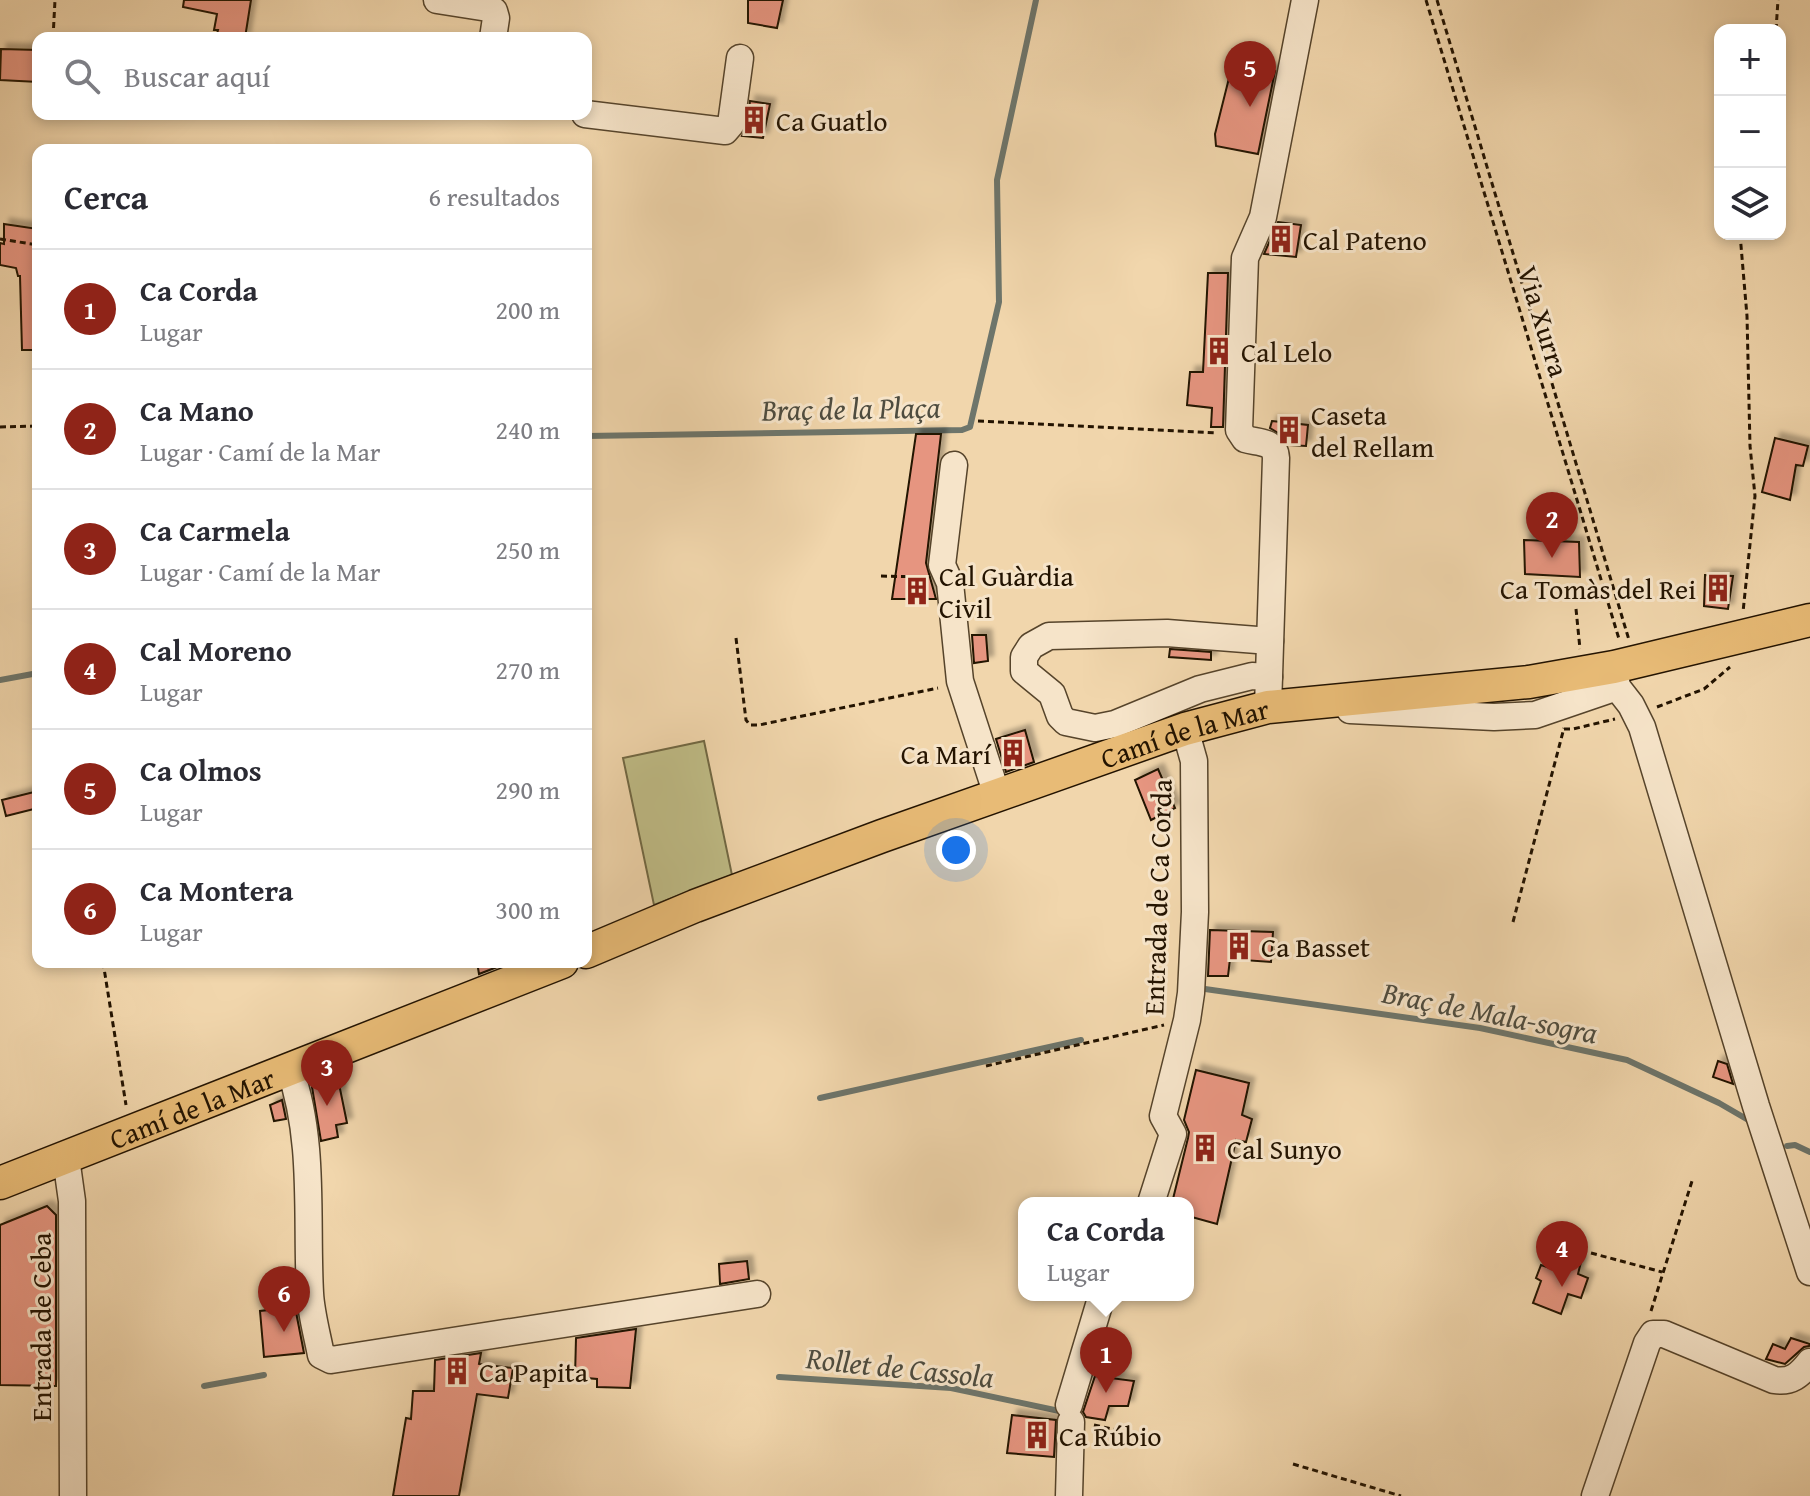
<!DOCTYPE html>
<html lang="es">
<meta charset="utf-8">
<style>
:root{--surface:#fff;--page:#f2f2f3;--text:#2b2b33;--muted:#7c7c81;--line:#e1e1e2;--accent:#8f2418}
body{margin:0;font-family:"Gentium Book Plus",serif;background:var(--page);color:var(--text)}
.controls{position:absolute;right:24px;top:24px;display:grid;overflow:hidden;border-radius:16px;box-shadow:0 4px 12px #0003}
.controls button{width:72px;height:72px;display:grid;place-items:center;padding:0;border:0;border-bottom:2px solid var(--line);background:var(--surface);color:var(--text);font:40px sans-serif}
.you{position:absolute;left:956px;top:850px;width:28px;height:28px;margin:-20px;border:6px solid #fff;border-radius:50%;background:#1a73e8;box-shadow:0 0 0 12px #1a73e833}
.badge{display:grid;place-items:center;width:52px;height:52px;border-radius:50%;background:var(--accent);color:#fff;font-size:26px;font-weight:700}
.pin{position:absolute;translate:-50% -66px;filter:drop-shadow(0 2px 4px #0008)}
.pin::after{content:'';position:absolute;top:42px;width:28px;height:24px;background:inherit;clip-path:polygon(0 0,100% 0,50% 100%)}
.popup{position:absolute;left:1018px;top:1197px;width:176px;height:104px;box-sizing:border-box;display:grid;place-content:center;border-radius:16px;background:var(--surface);filter:drop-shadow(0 2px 6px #0005);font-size:26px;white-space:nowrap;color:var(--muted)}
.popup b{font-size:30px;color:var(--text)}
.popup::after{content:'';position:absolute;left:50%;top:100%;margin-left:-16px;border:16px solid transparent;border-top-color:var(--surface)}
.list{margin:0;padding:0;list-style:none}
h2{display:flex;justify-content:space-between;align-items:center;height:104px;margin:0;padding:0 32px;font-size:34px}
h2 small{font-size:26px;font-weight:400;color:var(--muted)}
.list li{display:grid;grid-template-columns:52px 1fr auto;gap:24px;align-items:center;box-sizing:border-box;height:120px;padding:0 32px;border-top:2px solid var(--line)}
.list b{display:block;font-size:30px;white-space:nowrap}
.list p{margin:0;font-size:26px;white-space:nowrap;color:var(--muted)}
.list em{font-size:26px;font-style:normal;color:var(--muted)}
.icon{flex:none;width:44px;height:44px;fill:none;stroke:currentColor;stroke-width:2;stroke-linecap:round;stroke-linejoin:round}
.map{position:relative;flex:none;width:1810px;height:1496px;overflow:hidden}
.search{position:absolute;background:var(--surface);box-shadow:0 4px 12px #0003;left:32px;top:32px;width:560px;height:88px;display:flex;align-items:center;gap:20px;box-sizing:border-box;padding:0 28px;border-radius:16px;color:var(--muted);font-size:30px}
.panel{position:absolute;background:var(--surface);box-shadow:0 4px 12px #0003;left:32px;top:144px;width:560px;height:824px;border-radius:16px}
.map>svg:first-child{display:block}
.green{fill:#bfbc86;stroke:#716843;stroke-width:2}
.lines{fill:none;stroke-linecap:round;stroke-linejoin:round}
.stream{stroke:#6d756b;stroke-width:6}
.building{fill:#e69580;stroke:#231300;stroke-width:2;filter:url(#shadow)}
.minor-casing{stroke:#56442b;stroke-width:29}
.major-casing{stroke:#231300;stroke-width:35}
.path{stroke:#231300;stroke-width:3;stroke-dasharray:6 4;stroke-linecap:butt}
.minor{stroke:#f6e4c9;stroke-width:26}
.major{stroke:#e8bb76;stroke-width:32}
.labels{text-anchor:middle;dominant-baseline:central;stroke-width:6;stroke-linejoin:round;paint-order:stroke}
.poi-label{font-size:28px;fill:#231300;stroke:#f6e4c9;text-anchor:start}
.street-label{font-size:28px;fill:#231300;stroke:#f6e4c9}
.water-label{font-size:30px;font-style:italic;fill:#4e4c3f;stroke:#f6e4c9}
</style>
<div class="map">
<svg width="1810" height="1496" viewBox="0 0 1810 1496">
<defs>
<filter id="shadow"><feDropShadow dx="5.5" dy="-5.5" stdDeviation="2" flood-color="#0004"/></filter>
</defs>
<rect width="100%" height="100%" fill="#f1d6ac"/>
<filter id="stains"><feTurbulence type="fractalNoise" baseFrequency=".0025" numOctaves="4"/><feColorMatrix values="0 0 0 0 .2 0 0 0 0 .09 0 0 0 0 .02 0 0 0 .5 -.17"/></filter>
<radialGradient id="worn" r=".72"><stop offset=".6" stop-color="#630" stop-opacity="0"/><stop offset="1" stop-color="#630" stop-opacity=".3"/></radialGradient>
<!-- green -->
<polygon class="green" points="704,741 732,875 654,905 623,758"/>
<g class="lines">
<!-- stream -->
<g class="stream">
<polyline points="586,436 962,430 970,427 999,302 997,180 1036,0"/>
<polyline points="0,680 38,673"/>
<polyline points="1198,988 1480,1028 1627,1060 1719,1103 1750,1121"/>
<polyline points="820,1098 1081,1040"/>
<polyline points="1787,1146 1795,1145 1810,1152"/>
<polyline points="779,1377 951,1388 1064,1412"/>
<polyline points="204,1386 264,1375"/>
</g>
</g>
<!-- building -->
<g class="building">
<polygon points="184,0 251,0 245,38 216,38 218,30 214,30 217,14 183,7"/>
<polygon points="748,0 783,0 777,28 748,23"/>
<polygon points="1,49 38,50 38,82 0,80"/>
<polygon points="1232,66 1275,71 1258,154 1216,146 1215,134"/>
<polygon points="750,101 770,104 763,138 742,136 747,126"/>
<polygon points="1278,222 1301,225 1296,257 1264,254"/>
<polygon points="4,224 38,229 38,350 22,350 20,276 18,276 16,268 0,265 0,243 4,244"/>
<polygon points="1208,273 1228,273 1223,427 1211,427 1212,408 1187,405 1190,372 1203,372"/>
<polygon points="1272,421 1308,425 1306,446 1289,445 1283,436 1270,428"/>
<polygon points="916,434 941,434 926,563 936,599 892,599"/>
<polygon points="1775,438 1808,446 1803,466 1796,465 1790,500 1762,492"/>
<polygon points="1524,540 1579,542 1580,577 1525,574"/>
<polygon points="1705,575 1733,576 1728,609 1704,606"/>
<polygon points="972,635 986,635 988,661 974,663"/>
<polygon points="1170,649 1211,652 1211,660 1169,657"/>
<polygon points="1025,730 1034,762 1006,772 996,739"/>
<polygon points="1158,769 1175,808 1151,820 1135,780"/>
<polygon points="38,791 38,808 6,816 2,800"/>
<polygon points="1210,930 1273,932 1271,962 1230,959 1228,976 1208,976"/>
<polygon points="477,962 510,962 479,974"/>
<polygon points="1718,1061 1727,1064 1733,1084 1713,1077"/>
<polygon points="1196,1070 1249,1083 1242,1115 1252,1119 1246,1142 1236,1140 1217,1224 1188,1216 1188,1203 1172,1203 1188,1138 1189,1132 1184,1120"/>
<polygon points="338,1079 347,1123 336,1125 338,1137 321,1141 312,1087"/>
<polygon points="282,1100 286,1119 274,1121 270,1105"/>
<polygon points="47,1206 56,1215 56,1386 0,1385 0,1225"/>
<polygon points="1559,1253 1581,1262 1578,1274 1588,1278 1581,1298 1568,1294 1561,1314 1533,1303 1541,1281 1536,1278 1541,1265 1553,1269"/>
<polygon points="747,1261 749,1279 720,1284 719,1264"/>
<polygon points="295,1307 304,1353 264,1357 260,1311"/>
<polygon points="636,1329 630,1388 597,1387 597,1379 575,1377 576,1338"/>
<polygon points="1791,1338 1810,1344 1809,1346 1804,1347 1785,1364 1766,1359 1773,1344 1785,1349"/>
<polygon points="481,1353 479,1364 513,1368 508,1398 477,1394 459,1496 393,1496 406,1418 411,1419 413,1391 434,1391 435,1360"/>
<polygon points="1095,1376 1134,1381 1128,1406 1109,1406 1105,1420 1086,1417 1083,1412"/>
<polygon points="1012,1415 1056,1420 1054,1457 1007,1453"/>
</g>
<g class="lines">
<defs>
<g id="minor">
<polyline points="437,0 488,8 494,11 496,18 493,38"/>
<polyline points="585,114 725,131 731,124 740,58"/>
<polyline points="954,465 942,565 950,583 960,681 997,795"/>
<polyline points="1614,667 1617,687 1631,705 1642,727 1756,1106 1810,1272"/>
<polyline points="1269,677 1252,676 1200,689 1115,724 1095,728 1066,722 1060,716 1052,694 1024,671 1024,657 1031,646 1049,636 1167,633 1270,641"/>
<path d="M1268 707 1276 458C1275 440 1258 443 1245 439L1239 430 1245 258 1263 217 1305 0"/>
<polyline points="1350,710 1494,717 1535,715 1617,687"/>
<path d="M290 1070C315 1140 306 1220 310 1293 311 1313 317 1334 321 1355L331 1360 757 1294"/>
<polyline points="66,1158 72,1201 73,1496"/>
<polyline points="1151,1203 1173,1134 1163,1116 1187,1020 1191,993 1195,912 1194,761 1185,729"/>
<polyline points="1069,1405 1102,1295"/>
<polyline points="1069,1496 1071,1422"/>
<path d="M1595 1496 1647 1343 1653 1334H1664L1774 1380C1791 1383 1800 1375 1810 1362"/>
</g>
<g id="major">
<path id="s1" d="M586 952 695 906 882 836 1185 729 1268 707 1529 682 1614 667 1810 620"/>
<path id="s2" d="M0 1183 562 962"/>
</g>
</defs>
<!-- minor casing -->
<use href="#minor" class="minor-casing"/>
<!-- major casing -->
<use href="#major" class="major-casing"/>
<!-- path -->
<g class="path">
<polyline points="1426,0 1619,639"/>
<polyline points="1437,0 1629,640"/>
<polyline points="1776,30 1778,0"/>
<polyline points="53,38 55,0"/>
<polyline points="1740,234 1747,316 1750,446 1755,496 1743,612"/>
<polyline points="0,239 38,245"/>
<polyline points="978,421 1217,433"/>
<polyline points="0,427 38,426"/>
<polyline points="881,576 923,577"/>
<polyline points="1576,609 1580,649"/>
<polyline points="736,638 746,720 750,725 759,725 938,688"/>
<polyline points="1657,707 1704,689 1730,667"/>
<polyline points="1564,729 1573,729 1615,719"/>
<polyline points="1513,922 1564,728"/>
<polyline points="103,962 126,1105"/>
<polyline points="986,1066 1164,1025"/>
<polyline points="1591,1253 1662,1272"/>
<polyline points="1651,1311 1693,1178"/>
<polyline points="1094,1425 1139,1435"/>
<polyline points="1293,1464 1401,1496"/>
</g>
<!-- minor -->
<use href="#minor" class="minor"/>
<!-- major -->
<use href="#major" class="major"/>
</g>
<!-- icons -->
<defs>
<symbol id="building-bare" viewBox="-9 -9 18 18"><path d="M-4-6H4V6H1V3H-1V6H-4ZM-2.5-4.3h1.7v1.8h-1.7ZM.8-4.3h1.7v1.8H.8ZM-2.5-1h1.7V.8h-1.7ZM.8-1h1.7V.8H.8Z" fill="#8f2418" stroke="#f6e4c9" stroke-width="2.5" paint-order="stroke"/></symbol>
</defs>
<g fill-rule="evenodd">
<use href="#building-bare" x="734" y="100" width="40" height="40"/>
<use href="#building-bare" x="1261" y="219" width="40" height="40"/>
<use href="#building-bare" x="1199" y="331" width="40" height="40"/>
<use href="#building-bare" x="1269" y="410" width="40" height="40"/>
<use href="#building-bare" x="1698" y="568" width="40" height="40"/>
<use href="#building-bare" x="897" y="571" width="40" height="40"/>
<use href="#building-bare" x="993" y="733" width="40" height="40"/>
<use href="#building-bare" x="1219" y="926" width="40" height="40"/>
<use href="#building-bare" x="1185" y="1128" width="40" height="40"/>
<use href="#building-bare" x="437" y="1351" width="40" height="40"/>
<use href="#building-bare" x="1017" y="1415" width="40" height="40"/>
</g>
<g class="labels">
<!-- poi labels -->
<g class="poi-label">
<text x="776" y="120">Ca Guatlo</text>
<text x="1303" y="239">Cal Pateno</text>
<text x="1241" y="351">Cal Lelo</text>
<text x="1311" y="414">Caseta<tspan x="1311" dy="32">del Rellam</tspan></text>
<text x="939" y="575">Cal Guàrdia<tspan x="939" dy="32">Civil</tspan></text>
<text x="1696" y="588" text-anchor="end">Ca Tomàs del Rei</text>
<text x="991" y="753" text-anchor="end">Ca Marí</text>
<text x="1261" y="946">Ca Basset</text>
<text x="1227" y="1148">Cal Sunyo</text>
<text x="479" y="1371">Ca Papita</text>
<text x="1059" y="1435">Ca Rúbio</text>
</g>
<!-- street labels -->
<g class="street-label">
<text transform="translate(1544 321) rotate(73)">Via Xurra</text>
<text stroke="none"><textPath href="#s1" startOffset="638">Camí de la Mar</textPath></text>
<text transform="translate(1157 897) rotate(-88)">Entrada de Ca Corda</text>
<text stroke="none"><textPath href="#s2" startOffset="206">Camí de la Mar</textPath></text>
<text transform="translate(40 1327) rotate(-90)">Entrada de Ceba</text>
</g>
<!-- water labels -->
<g class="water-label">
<text transform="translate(851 408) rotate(-1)">Braç de la Plaça</text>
<text transform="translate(1490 1012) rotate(11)">Braç de Mala-sogra</text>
<text transform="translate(900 1367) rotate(6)">Rollet de Cassola</text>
</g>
</g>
<rect width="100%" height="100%" filter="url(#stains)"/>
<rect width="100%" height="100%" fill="url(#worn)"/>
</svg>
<div class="controls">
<button>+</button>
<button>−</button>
<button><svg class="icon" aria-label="layers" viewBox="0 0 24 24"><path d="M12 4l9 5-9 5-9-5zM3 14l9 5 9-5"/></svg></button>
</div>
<div class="you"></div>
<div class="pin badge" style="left:1106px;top:1393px">1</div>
<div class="popup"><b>Ca Corda</b>Lugar</div>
<div class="pin badge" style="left:1552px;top:558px">2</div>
<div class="pin badge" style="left:327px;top:1106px">3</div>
<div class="pin badge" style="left:1562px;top:1287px">4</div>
<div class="pin badge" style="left:1250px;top:107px">5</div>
<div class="pin badge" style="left:284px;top:1332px">6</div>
<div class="search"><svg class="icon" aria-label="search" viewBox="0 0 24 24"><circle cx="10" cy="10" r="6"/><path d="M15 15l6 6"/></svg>Buscar aquí</div>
<section class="panel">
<h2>Cerca<small>6 resultados</small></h2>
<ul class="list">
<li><span class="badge">1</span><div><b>Ca Corda</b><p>Lugar</p></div><em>200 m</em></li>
<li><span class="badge">2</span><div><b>Ca Mano</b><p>Lugar · Camí de la Mar</p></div><em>240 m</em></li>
<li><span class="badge">3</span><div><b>Ca Carmela</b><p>Lugar · Camí de la Mar</p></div><em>250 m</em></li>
<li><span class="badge">4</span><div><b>Cal Moreno</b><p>Lugar</p></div><em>270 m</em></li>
<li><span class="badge">5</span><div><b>Ca Olmos</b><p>Lugar</p></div><em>290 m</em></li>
<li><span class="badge">6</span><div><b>Ca Montera</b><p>Lugar</p></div><em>300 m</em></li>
</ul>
</section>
</div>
